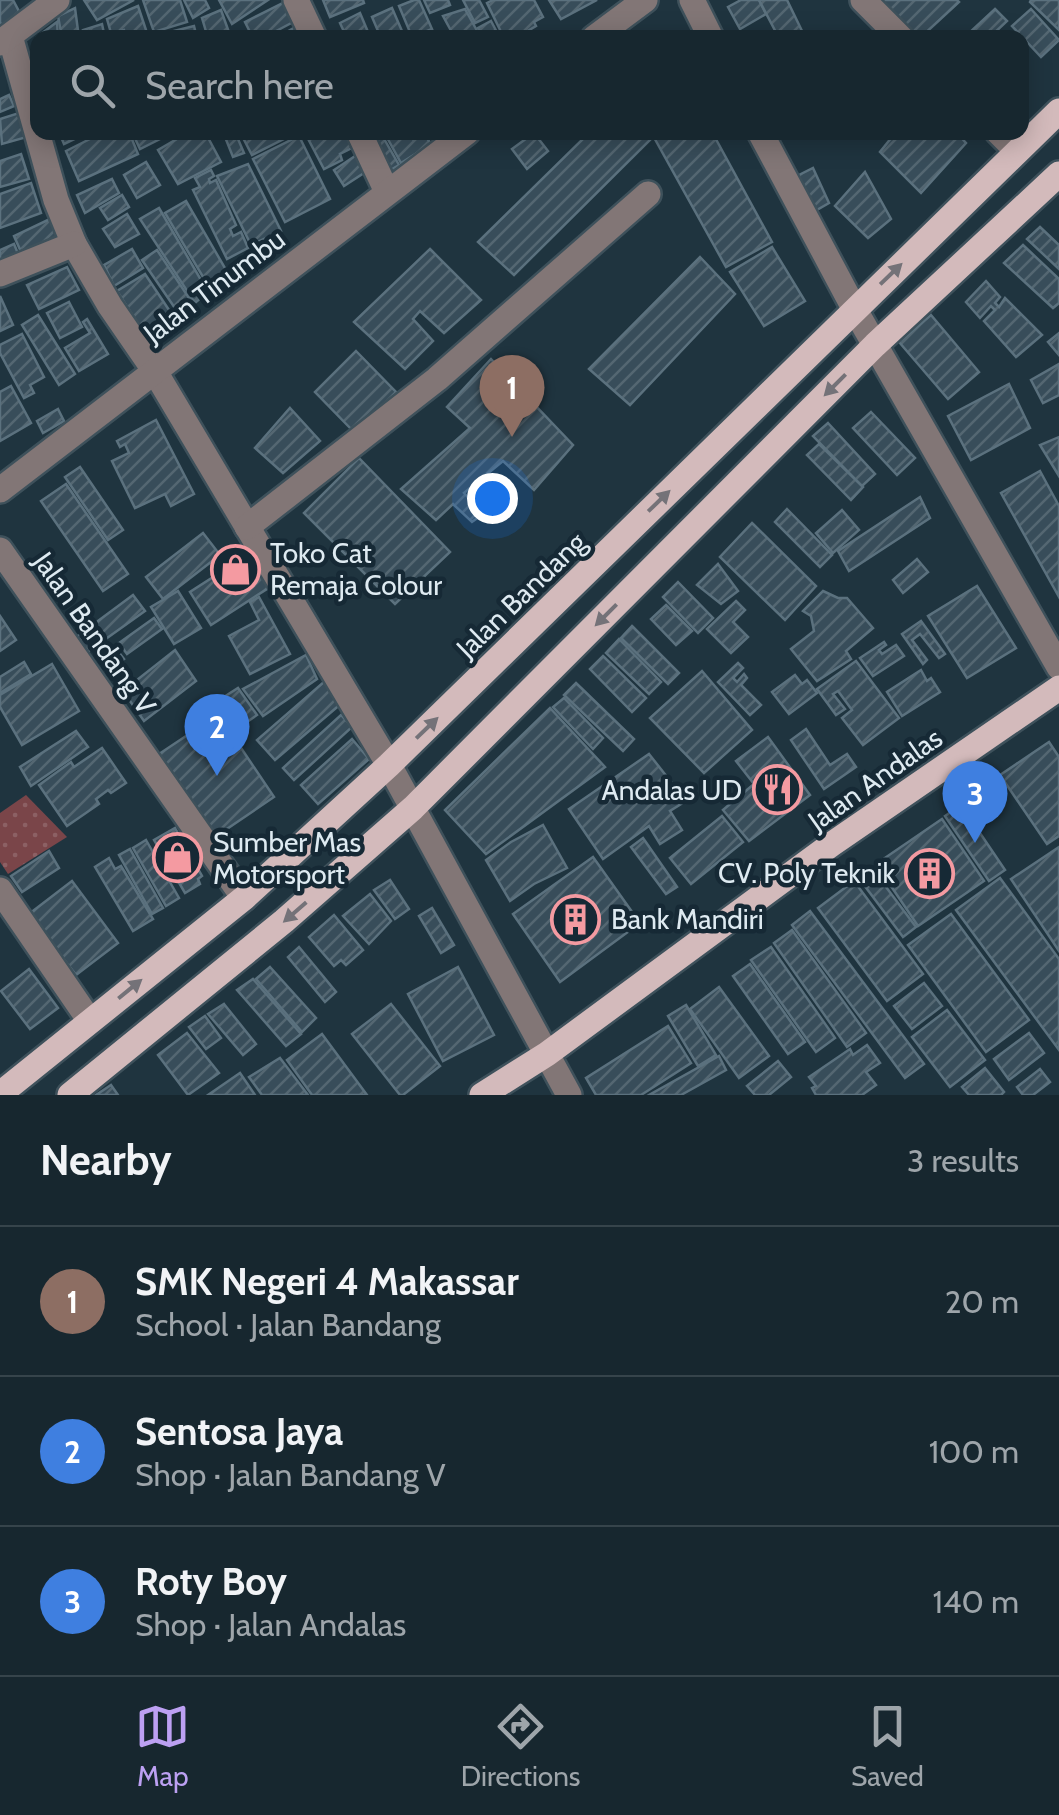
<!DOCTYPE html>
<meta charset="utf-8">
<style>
:root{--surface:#17272f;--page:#24333b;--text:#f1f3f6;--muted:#9ea5aa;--line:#36444b;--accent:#bca0f2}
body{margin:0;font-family:Cabin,sans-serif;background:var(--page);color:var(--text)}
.you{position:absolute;left:492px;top:498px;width:35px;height:35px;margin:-25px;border:8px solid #fff;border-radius:50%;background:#1a73e8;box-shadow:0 0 0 15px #1a73e833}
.badge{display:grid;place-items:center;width:65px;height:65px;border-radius:50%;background:var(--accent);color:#fff;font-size:32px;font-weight:700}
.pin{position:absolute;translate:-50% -82px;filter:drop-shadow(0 2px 5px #0008)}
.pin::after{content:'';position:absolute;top:52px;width:35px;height:30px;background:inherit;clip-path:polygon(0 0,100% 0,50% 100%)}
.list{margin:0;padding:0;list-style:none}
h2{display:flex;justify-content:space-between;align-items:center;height:130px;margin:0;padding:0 40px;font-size:42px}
h2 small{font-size:32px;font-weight:400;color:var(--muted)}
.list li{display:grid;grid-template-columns:65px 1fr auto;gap:30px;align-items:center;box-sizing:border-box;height:150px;padding:0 40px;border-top:2px solid var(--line)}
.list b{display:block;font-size:38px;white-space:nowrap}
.list p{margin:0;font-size:32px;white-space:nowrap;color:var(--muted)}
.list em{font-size:32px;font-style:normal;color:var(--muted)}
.icon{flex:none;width:55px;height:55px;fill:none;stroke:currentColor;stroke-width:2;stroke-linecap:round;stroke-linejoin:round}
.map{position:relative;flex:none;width:1059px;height:1095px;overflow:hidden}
.search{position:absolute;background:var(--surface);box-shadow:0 5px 25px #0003;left:30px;right:30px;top:30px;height:110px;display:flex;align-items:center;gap:25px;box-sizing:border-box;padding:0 35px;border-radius:20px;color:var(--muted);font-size:38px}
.sheet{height:580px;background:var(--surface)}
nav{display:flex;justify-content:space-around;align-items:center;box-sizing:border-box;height:140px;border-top:2px solid var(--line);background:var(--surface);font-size:28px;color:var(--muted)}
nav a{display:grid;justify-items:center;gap:5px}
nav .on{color:var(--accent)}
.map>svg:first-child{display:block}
.park{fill:url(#park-dots)}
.building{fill:url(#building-hatch);stroke:#5b717e;stroke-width:2.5}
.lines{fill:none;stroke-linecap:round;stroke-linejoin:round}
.minor-casing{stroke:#3e515b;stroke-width:30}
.major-casing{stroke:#3e515b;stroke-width:30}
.minor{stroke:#827676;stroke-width:25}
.major{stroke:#d3babb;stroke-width:25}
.oneway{fill:#747278}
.labels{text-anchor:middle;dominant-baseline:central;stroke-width:9;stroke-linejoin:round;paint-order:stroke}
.street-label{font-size:28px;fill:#deeaf1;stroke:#162935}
.poi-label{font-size:28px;fill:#deeaf1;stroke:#162935;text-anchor:start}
</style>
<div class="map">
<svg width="1059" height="1095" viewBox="0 0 1059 1095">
<defs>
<pattern id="park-dots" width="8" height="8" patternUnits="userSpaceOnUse" patternTransform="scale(2.5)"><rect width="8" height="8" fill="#7a4549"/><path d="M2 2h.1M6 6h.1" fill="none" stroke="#8c6064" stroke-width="1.8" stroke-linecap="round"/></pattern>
<pattern id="building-hatch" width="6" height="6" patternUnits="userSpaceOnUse" patternTransform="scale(2.5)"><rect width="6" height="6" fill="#384d5a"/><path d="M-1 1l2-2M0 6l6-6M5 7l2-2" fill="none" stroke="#546772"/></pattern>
</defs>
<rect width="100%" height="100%" fill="#1f343f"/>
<!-- park -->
<polygon class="park" points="26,795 67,837 8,874 0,862 0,813"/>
<!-- building -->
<g class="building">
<polygon points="0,0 13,0 22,17 3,28 0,22"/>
<polygon points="84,0 134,0 97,20"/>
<polygon points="143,0 180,0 187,22 154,32"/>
<polygon points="184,0 205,0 209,8 193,18"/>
<polygon points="219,0 268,0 232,24"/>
<polygon points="323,0 363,0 364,3 330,17"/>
<polygon points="414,0 419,0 432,29 412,37 399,6"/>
<polygon points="424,0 448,0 450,5 430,13"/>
<polygon points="463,0 479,0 488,17 475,23"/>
<polygon points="493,0 534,0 543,17 534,22 536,26 526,32 529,38 504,38 487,3"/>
<polygon points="549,0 597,0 561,19"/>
<polygon points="741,0 759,0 766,14 740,29 728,7"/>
<polygon points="759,0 787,0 802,31 789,38 779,38"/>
<polygon points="880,0 957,0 959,2 920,38 913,38"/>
<polygon points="1031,0 1059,0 1059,30 1030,2"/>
<polygon points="285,2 295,21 263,38 253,38 245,22"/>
<polygon points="138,6 147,33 131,38 126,38 124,30 111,33 107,19"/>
<polygon points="75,8 79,38 62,38 58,16"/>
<polygon points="392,8 405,38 381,38 372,17"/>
<polygon points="465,9 481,38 455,38 443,16"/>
<polygon points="995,9 1007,21 989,38 969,38 967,35"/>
<polygon points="1031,9 1059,40 1041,57 1012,26"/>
<polygon points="221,10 231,38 208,38 202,18"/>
<polygon points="360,13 368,32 357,38 347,38 340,23"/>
<polygon points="491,21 500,38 484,38 478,28"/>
<polygon points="57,22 58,38 38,38 37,37"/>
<polygon points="102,24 105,38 85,38 83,30"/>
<polygon points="299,25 305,38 276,38"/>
<polygon points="194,26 197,38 175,38 174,31"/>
<polygon points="9,95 14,106 0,112 0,99"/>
<polygon points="19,113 27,137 2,144 0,119"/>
<polygon points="59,132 89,132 64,144"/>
<polygon points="104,132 129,132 138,154 79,181 66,151"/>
<polygon points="132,132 156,132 160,139 140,149"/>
<polygon points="189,132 205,132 221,162 178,184 158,150"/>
<polygon points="223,132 235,132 244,153 233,157"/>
<polygon points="244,132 298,132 252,155 241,134"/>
<polygon points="347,132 354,147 340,154 342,160 324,169 305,133"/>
<polygon points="384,132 410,132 413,139 424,134 431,144 401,163"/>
<polygon points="590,132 645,132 651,139 514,275 478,242"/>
<polygon points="651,132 712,132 772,242 726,267"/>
<polygon points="896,132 956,132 966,143 921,193 880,152"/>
<polygon points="534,133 548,151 527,169 512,149"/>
<polygon points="299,136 330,199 285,222 253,159"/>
<polygon points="383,137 399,165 387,172 371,144"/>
<polygon points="361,152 370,169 344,186 334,170"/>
<polygon points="21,154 29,179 0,187 0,161"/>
<polygon points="146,162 160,185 137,198 124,175"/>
<polygon points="248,164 281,231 251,245 217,176"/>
<polygon points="813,168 829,203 815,211 797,176"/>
<polygon points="211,170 214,176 209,179 210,183 216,180 236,225 230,229 233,236 241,232 248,248 227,259 193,190 200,187 195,178"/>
<polygon points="865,172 891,219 868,238 835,206"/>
<polygon points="112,179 119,193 85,213 77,195"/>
<polygon points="31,183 41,213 0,228 0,194"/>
<polygon points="122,195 129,207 108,220 100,208"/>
<polygon points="186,201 229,275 209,287 165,213"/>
<polygon points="159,208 208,292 195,303 140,219"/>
<polygon points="127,214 139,234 115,247 103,229"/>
<polygon points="50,219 58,236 22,254 14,236"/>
<polygon points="1040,227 1059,245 1059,269 1027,239"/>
<polygon points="14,244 19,256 0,264 0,250"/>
<polygon points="1023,245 1059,279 1059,303 1053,308 1004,263"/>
<polygon points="772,247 805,301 764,326 730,272"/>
<polygon points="132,249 143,268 114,286 104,265"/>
<polygon points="430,249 481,300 444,333 420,311 413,319 433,341 405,369 354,322"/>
<polygon points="157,250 193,304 179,314 142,260"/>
<polygon points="700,257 735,294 630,405 589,369"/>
<polygon points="67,267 79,290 39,309 27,285"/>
<polygon points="145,274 175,319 147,338 117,291"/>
<polygon points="986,281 1000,297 995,303 999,307 1005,298 1042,335 1016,357 984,321 995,310 991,306 980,318 966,302"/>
<polygon points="0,296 13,325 0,331"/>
<polygon points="69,302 82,327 60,338 47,313"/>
<polygon points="38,315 75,374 59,385 22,325"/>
<polygon points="931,315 979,372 948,399 899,342"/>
<polygon points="87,319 108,354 79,371 65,348 90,333 83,322"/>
<polygon points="1059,333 1059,355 1048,342"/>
<polygon points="22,334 44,377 30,385 34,393 24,398 0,353 0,345"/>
<polygon points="356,351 396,392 355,433 315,392"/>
<polygon points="491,359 573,445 534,490 503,461 464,493 483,514 472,522 453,504 436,520 401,489 470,428 447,407"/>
<polygon points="1059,364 1059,395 1043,403 1031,380"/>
<polygon points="1009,384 1030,428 971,460 948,416"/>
<polygon points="11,386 31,423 0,441 0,392"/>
<polygon points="290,408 320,441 283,473 255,448"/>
<polygon points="58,409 64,421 43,433 37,421"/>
<polygon points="871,412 915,458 897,475 853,428"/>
<polygon points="156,420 194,494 171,506 165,494 135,508 112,461 129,453 125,444 120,447 117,441"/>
<polygon points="828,423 875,474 862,486 813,436"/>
<polygon points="1059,437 1059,476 1040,445"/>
<polygon points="819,444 863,487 851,500 807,455"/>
<polygon points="359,458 450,552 395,604 304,513"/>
<polygon points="80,467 123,530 108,540 65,477"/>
<polygon points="1040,471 1059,506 1059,597 1001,493"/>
<polygon points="66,484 128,574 103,591 41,501"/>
<polygon points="920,497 930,518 849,571 838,551"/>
<polygon points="787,509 832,555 820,567 775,522"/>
<polygon points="842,510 859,530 833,553 816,533"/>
<polygon points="752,523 816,586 785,620 720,557"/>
<polygon points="203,533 220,555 163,599 146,577"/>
<polygon points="249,554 270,587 211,625 190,592"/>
<polygon points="917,559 928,572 903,593 893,580"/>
<polygon points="718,564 738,591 721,604 697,585"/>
<polygon points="51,567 60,579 50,587 41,575"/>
<polygon points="678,582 713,618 698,633 663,597"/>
<polygon points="977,586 1016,648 967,678 928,616"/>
<polygon points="178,591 201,628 174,644 151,607"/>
<polygon points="823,591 838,598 847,598 873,628 846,651 851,659 817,681 791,649 814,631 811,616 803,611"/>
<polygon points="133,595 145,611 86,653 75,638"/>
<polygon points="259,597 290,654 250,674 229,636 259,620 250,602"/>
<polygon points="736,601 745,610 733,622 748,637 731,653 707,629"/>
<polygon points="666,605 692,631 676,645 651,619"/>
<polygon points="0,616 16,640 0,651"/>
<polygon points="154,618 162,629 127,654 119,643"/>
<polygon points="921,621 945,654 939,658 920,634 912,640 927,660 923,664 902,634"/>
<polygon points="632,626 679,673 668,684 621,638"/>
<polygon points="619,639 661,682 649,694 606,653"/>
<polygon points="884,642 886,645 879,650 882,654 896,645 904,656 873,676 860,658"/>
<polygon points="117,650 124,659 108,671 102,661"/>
<polygon points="175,650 196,681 144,721 123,691"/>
<polygon points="306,655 317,679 263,716 243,689"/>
<polygon points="603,656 646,698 632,712 590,669"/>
<polygon points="856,661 899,718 863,745 842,718 852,710 838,691 833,694 845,709 836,715 817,689"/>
<polygon points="24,662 31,674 0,693 0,677"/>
<polygon points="738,663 743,668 733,678 737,682 744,674 747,678 741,685 761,705 750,715 718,682"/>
<polygon points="52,664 79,711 22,745 0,707 0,695"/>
<polygon points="921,670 927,681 931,678 940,692 902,716 887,692"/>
<polygon points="702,671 752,730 704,773 650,718"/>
<polygon points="795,675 802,684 807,680 817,693 789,714 772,692"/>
<polygon points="325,681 343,702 275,760 257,740"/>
<polygon points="576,683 634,739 623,751 564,695"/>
<polygon points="238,688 257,715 231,733 274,797 215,837 159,754 216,716 210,706"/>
<polygon points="564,698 603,738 593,749 553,707"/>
<polygon points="550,708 605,767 486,854 445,810"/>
<polygon points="341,715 352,727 294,780 283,768"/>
<polygon points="806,729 830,765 847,754 856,767 824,789 791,740"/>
<polygon points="76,731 88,747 31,786 20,767"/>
<polygon points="768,737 810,795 749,841 723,810 754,784 736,761"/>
<polygon points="352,739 369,759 318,804 301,785"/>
<polygon points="1049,742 1059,757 1059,836 1047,844 1000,775"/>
<polygon points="102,748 126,783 111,793 108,790 96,799 99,804 67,826 39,785 71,762 74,767"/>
<polygon points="649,754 686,801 670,811 682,830 660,844 649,826 603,859 569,809"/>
<polygon points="961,805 1005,870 989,881 945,816"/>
<polygon points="722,816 743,842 691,884 670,858"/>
<polygon points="942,819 984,881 918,926 876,864"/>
<polygon points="543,825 567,868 534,884 510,901 486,860 511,842"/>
<polygon points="175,828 202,876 198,879 200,884 185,893 154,840"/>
<polygon points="643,838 677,887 666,894 631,847"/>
<polygon points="146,840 179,898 166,906 133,848"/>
<polygon points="1059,847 1059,951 1011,879"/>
<polygon points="130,849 163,908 152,914 119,855"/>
<polygon points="49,851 59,868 22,892 11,876"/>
<polygon points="593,857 640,923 560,982 513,914"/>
<polygon points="109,858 115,869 121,866 153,919 133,931 95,867"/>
<polygon points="871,867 916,927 903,937 858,877"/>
<polygon points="1000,878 1059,959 1059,1050 956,910"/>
<polygon points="390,880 409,909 395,919 374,890"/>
<polygon points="72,881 118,943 76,975 29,914"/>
<polygon points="854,881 923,974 887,1001 818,908"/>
<polygon points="370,894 391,921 369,944 343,916"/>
<polygon points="432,908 454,945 441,953 419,916"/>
<polygon points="810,911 924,1064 905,1078 792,925"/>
<polygon points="951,914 1029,1020 986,1052 908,945"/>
<polygon points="334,915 363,950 346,965 341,960 334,966 309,937"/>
<polygon points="792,930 866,1033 847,1047 774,943"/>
<polygon points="299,947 336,992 325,1002 288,957"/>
<polygon points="771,947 835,1038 816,1052 751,960"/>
<polygon points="750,964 805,1042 788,1054 733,976"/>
<polygon points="270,967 316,1018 302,1032 256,979"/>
<polygon points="458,967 494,1035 443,1061 408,994"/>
<polygon points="29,969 58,1008 30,1029 1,991"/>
<polygon points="253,979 301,1034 286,1046 237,990"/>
<polygon points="924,983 942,1006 912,1029 894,1006"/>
<polygon points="719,987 769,1056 739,1078 690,1009"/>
<polygon points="224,1004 256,1044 243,1055 208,1014"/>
<polygon points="391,1004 440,1066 403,1095 400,1095 352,1034"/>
<polygon points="686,1005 716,1055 698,1066 668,1016"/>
<polygon points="947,1010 985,1060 950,1087 912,1037"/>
<polygon points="205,1016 221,1038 206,1049 189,1027"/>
<polygon points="668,1026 691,1063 641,1095 596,1095 586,1078"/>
<polygon points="187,1033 219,1073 188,1095 158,1055"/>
<polygon points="1029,1033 1044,1053 1009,1080 994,1059"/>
<polygon points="322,1034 367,1095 312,1095 287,1060"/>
<polygon points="867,1045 880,1063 866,1072 876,1085 862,1095 816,1095 812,1088 816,1086 809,1077 850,1049 853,1055"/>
<polygon points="719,1056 726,1070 681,1095 649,1095"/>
<polygon points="280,1058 308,1095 262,1095 249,1077"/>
<polygon points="778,1061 791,1077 769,1095 755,1095 747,1086"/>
<polygon points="985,1068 1004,1092 1001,1095 969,1095 962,1087"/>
<polygon points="1040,1069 1050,1082 1033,1095 1023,1095 1017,1087"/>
<polygon points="240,1073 255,1095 208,1095"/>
<polygon points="111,1085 118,1095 96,1095"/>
</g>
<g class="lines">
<defs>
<g id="minor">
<polyline points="296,0 314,38"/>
<polyline points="692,0 711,38"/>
<polyline points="863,0 901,38"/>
<polyline points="10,36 56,200 74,244 110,306 154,370 389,765 569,1095"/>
<polyline points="594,38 645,0"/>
<polyline points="0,43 57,0"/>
<polyline points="359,132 387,192"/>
<polyline points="760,132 855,310 1059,667"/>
<polyline points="998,132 1017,151"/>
<polyline points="0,274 74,244"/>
<polyline points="0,490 467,132"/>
<polyline points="247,527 437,379 648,194"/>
<polyline points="0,550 244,898"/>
<polyline points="0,890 90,1021"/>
</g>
<g id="major">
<polyline points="0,1094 244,898 389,765 1059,111"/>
<polyline points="70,1095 284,921 413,808 875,345 1059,174"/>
<polyline points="482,1095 547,1054 832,844 1059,688"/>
</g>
</defs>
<!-- minor casing -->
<use href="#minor" class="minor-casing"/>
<!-- major casing -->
<use href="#major" class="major-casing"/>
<!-- minor -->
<use href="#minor" class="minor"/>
<!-- major -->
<use href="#major" class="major"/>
</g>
<!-- one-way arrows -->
<defs><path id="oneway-solid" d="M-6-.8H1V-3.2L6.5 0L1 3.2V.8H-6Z" transform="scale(2.5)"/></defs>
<g class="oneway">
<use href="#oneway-solid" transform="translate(891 274) rotate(-44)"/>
<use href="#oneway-solid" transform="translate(835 385) rotate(135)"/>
<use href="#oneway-solid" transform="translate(659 501) rotate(-44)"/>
<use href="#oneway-solid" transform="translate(606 615) rotate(135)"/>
<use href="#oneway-solid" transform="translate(427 728) rotate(-44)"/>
<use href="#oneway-solid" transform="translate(295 912) rotate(139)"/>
<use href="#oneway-solid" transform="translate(130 989) rotate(-39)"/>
</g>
<!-- icons -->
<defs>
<symbol id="shop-ring" viewBox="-11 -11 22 22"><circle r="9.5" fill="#162935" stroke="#f49aa1" stroke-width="1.5"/><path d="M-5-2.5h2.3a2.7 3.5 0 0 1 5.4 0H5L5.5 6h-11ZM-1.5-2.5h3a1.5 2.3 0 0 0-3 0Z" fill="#f49aa1"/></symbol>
<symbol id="restaurant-ring" viewBox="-11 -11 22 22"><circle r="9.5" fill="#162935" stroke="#f49aa1" stroke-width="1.5"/><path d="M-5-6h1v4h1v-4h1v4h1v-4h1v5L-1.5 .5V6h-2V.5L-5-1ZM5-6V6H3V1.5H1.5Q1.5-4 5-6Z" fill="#f49aa1"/></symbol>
<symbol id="building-ring" viewBox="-11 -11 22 22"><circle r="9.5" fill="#162935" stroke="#f49aa1" stroke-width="1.5"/><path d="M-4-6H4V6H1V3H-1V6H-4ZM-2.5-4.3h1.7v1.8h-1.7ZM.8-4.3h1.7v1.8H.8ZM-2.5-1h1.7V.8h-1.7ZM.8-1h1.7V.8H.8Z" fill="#f49aa1"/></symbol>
</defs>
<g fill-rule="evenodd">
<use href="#shop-ring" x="208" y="542" width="55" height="55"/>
<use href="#restaurant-ring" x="750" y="762" width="55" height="55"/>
<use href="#shop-ring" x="150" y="830" width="55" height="55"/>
<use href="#building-ring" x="902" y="846" width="55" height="55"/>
<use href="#building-ring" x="548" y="892" width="55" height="55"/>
</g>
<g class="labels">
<!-- street labels -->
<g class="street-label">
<text transform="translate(214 286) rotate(-37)">Jalan Tinumbu</text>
<text transform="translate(521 595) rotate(-44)">Jalan Bandang</text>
<text transform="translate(95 633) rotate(55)">Jalan Bandang V</text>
<text transform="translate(875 779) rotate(-35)">Jalan Andalas</text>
</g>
<!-- poi labels -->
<g class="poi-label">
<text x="270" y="553">Toko Cat<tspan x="270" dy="32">Remaja Colour</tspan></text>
<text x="742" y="790" text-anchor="end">Andalas UD</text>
<text x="213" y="842">Sumber Mas<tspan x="213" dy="32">Motorsport</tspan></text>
<text x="895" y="873" text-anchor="end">CV. Poly Teknik</text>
<text x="611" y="919">Bank Mandiri</text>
</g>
</g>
</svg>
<div class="you"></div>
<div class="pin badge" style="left:512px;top:437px;background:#8d6e63">1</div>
<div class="pin badge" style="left:217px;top:776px;background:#3f7fe0">2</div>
<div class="pin badge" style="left:975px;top:843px;background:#3f7fe0">3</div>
<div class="search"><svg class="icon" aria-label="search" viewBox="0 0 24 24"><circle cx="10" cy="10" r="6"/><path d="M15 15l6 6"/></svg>Search here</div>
</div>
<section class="sheet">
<h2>Nearby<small>3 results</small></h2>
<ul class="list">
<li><span class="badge" style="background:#8d6e63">1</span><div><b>SMK Negeri 4 Makassar</b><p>School · Jalan Bandang</p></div><em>20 m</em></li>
<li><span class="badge" style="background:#3f7fe0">2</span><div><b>Sentosa Jaya</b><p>Shop · Jalan Bandang V</p></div><em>100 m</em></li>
<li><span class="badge" style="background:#3f7fe0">3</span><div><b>Roty Boy</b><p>Shop · Jalan Andalas</p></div><em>140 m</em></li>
</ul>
</section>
<nav>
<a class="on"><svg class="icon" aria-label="map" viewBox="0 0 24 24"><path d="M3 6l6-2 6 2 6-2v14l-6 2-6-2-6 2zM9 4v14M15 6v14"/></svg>Map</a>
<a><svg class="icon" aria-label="directions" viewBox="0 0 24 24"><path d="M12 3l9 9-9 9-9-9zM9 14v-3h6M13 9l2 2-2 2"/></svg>Directions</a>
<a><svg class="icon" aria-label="saved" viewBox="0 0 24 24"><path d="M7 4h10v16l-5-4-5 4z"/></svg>Saved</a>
</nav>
